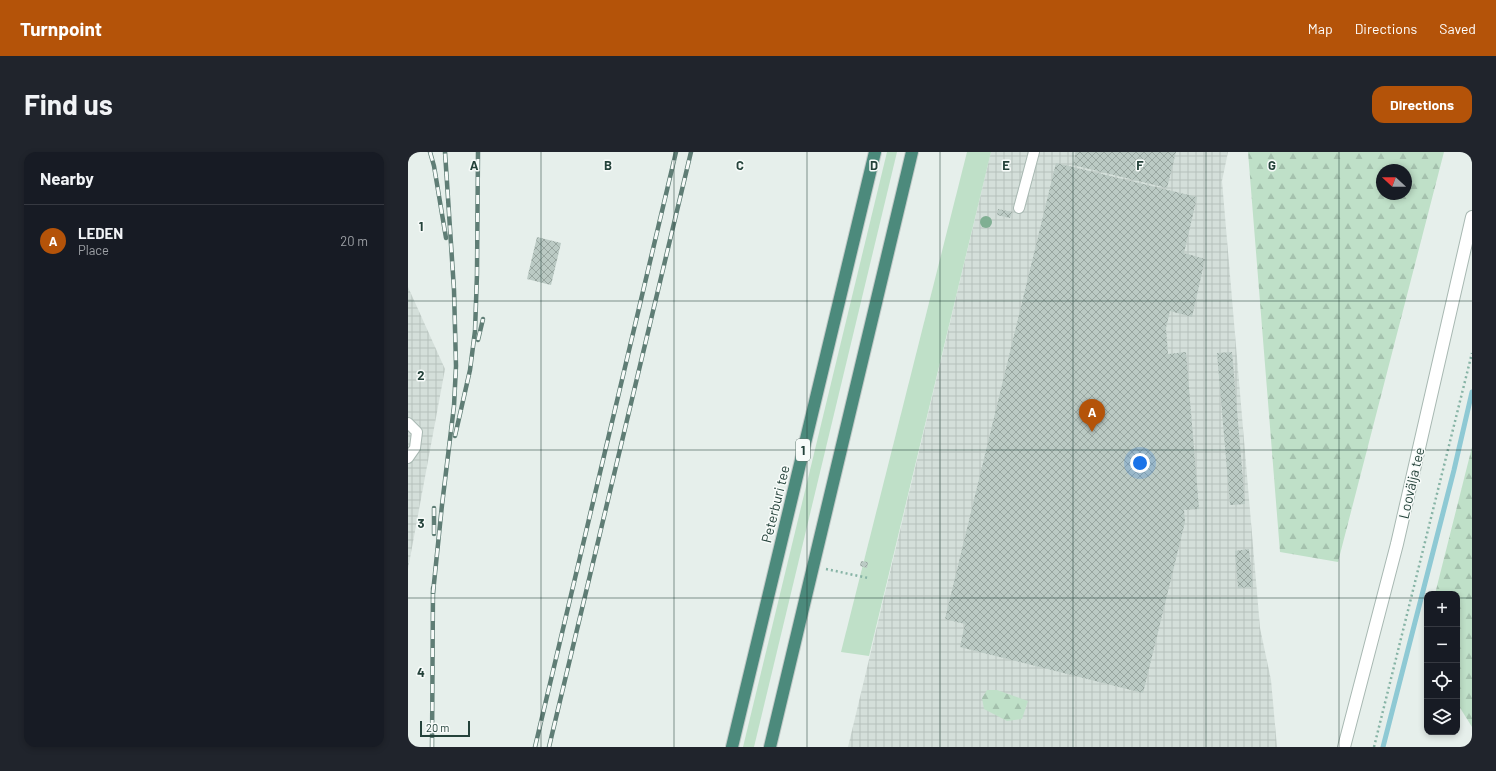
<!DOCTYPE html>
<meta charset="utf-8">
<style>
:root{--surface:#171b24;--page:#20242c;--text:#f1f3f6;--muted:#9ea1a6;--line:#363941;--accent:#b45309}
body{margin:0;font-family:Barlow,sans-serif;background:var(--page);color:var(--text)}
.controls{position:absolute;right:12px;bottom:12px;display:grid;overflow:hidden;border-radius:8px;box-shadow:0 2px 6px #0003}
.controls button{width:36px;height:36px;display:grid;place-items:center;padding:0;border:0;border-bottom:1px solid var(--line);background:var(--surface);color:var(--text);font:20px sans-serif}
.compass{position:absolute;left:968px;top:12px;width:36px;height:36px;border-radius:50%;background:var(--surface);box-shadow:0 2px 6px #0003;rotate:291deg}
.scale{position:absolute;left:12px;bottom:10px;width:50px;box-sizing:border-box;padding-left:4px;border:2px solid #24423a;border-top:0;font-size:11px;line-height:14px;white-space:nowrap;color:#24423a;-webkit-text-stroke:3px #f7fbf9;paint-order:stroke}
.you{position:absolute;left:732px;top:311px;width:14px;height:14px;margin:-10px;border:3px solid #fff;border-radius:50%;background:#1a73e8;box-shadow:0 0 0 6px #1a73e833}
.badge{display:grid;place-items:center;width:26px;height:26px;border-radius:50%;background:var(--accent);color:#fff;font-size:13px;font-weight:700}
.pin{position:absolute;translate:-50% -33px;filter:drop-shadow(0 1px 2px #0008)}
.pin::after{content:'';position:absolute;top:21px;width:14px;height:12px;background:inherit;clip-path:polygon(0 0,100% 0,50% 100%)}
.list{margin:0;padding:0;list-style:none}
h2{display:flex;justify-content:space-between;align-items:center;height:52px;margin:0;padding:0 16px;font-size:17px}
h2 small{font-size:13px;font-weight:400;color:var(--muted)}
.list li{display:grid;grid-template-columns:26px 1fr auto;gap:12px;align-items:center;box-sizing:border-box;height:72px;padding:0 16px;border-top:1px solid var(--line)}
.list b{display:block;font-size:15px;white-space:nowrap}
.list p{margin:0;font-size:13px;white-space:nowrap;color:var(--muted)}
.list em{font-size:13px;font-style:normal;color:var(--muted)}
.icon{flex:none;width:22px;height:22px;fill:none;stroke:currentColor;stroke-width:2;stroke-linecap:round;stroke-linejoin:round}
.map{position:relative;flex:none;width:1064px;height:595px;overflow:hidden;border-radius:12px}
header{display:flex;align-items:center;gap:24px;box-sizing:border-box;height:56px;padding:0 20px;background:var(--accent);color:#fff}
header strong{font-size:19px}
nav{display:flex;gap:22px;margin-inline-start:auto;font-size:14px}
.intro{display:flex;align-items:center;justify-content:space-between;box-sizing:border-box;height:96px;padding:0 24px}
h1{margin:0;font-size:28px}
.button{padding:10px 18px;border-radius:12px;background:var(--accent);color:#fff;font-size:14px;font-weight:700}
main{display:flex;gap:24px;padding:0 24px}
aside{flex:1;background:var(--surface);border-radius:12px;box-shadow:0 2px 6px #0003}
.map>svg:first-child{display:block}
.industrial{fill:url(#industrial-grid)}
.green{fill:#bfe0c8}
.forest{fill:url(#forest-firs);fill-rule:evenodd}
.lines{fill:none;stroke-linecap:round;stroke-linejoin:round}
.stream{stroke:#8ec9d4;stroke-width:5}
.building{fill:url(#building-cross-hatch)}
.service-casing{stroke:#a8b8b2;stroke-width:12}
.tertiary-casing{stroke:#a8b8b2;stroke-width:14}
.trunk-casing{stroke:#c2cac8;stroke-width:14}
.path{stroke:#86b3a5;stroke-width:2.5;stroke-dasharray:2 3;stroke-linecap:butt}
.service{stroke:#fff;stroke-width:10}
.tertiary{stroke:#fff;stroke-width:12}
.trunk{stroke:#4c8a7c;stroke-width:12}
.rail-casing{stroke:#5f7d75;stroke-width:4.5}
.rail{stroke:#f7fbf9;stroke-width:3;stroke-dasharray:9;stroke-linecap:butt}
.tree{fill:#80af93}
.grid{fill:none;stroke:#24423a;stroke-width:1;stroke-opacity:0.55}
.labels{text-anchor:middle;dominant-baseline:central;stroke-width:3;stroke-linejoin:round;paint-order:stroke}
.shield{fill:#f7fbf9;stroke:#637a73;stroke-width:1}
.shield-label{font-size:13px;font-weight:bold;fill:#24423a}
.street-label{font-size:14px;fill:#24423a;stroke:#f7fbf9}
.grid-label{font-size:13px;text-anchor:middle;font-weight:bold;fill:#24423a;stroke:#f7fbf9;stroke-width:3;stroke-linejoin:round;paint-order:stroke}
</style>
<header>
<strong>Turnpoint</strong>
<nav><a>Map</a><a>Directions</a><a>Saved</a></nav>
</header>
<div class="intro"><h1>Find us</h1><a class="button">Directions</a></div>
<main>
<aside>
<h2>Nearby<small></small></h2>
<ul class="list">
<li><span class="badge">A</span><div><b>LEDEN</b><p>Place</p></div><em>20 m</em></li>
</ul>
</aside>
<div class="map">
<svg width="1064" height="595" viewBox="0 0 1064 595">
<defs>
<pattern id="industrial-grid" width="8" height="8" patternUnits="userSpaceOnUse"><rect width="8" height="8" fill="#d4dfda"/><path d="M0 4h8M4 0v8" fill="none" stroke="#b6c1bc"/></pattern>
<pattern id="forest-firs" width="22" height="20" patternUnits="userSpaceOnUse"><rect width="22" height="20" fill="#bfe0c8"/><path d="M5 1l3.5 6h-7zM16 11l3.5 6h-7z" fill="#a4c1ad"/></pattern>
<pattern id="building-cross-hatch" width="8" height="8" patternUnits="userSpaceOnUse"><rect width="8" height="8" fill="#bbcac4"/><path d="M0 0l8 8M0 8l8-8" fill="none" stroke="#98a6a0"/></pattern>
</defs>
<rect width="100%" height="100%" fill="#e6efeb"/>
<!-- industrial -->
<g class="industrial">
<polygon points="583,0 820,0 814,29 852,476 863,528 869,595 440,595"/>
<polygon points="0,135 37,217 0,417"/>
</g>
<!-- green -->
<g class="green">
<polygon points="479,0 489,0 346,595 335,595"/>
<polygon points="559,0 583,0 461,504 433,500"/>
</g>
<!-- forest -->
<g class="forest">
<path d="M840 0H1036L930 410 872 400ZM974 18H998V42H974Z"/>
<polygon points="1064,295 1064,575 1049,551 1049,442 1027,442"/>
<polygon points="579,538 589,538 620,549 614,567 599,569 576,557 574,546"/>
</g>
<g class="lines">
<!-- stream -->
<polyline class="stream" points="975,595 1046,318 1064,240"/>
</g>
<!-- building -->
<g class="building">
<polygon points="668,0 768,0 759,36 665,13"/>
<polygon points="648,11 789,45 776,101 797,107 784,165 762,159 758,176 760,202 778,200 791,357 776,358 777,370 735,541 552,495 557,472 537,467"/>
<polygon points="590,57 604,60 602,66 589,63"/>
<polygon points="129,85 153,91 143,133 119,127"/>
<polygon points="824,200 837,352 822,353 809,201"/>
<polygon points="841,397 845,435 830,436 827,399"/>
<polygon points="453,409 460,410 459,416 452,414"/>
</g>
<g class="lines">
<defs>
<g id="service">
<polyline points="611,56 626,0"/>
<polyline points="0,271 9,280 7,296 0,306"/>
</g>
<polyline id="tertiary" points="936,595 989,392 1064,65"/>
<g id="trunk">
<polyline points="324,595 467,0"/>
<polyline points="362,595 504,0"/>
</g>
</defs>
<!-- service casing -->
<use href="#service" class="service-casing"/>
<!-- tertiary casing -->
<use href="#tertiary" class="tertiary-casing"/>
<!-- trunk casing -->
<use href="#trunk" class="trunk-casing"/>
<!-- path -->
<g class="path">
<polyline points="418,417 460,426"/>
<polyline points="966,595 1064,201"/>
</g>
<!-- service -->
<use href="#service" class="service"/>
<!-- tertiary -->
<use href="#tertiary" class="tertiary"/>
<!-- trunk -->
<use href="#trunk" class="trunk"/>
<defs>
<g id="rail">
<polyline points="22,0 26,14 38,86"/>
<polyline points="70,188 75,167"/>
<polyline points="47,284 62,218 67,179 69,122 70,0"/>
<polyline points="26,382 26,356"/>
<polyline points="25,441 34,353 46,254 48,214 46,138 37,0"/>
<polyline points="24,595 25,436"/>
<polyline points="127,595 268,0"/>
<polyline points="141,595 283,0"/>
</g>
</defs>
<!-- rail casing -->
<use href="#rail" class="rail-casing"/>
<!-- rail -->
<use href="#rail" class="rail"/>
</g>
<!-- trees -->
<circle class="tree" cx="578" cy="70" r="6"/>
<!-- grid -->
<path class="grid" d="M133 0V595M266 0V595M399 0V595M532 0V595M665 0V595M798 0V595M931 0V595M0 149H1064M0 298H1064M0 446H1019M1049 446H1064"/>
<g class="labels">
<!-- shield labels -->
<rect class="shield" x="388" y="287" width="14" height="22" rx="3"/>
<g class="shield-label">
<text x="395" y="298">1</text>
</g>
<!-- street labels -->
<g class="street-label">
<text transform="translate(1003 331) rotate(-77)">Loovälja tee</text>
<text transform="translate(367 352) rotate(-76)">Peterburi tee</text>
</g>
</g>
<g class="grid-label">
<text x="66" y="18">A</text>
<text x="200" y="18">B</text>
<text x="332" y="18">C</text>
<text x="466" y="18">D</text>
<text x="598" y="18">E</text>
<text x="732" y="18">F</text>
<text x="864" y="18">G</text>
<text x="13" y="79">1</text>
<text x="13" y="228">2</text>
<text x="13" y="376">3</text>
<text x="13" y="525">4</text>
</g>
</svg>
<div class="controls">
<button>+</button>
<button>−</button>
<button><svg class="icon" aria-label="locate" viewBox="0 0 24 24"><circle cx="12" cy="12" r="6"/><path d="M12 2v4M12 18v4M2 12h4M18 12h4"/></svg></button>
<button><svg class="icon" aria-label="layers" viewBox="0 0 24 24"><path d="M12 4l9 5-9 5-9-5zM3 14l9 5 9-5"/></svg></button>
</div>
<svg class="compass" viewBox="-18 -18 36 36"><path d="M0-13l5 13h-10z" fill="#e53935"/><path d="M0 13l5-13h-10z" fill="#9ea1a6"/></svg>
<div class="scale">20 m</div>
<div class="you"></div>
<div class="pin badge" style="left:684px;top:280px">A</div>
</div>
</main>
